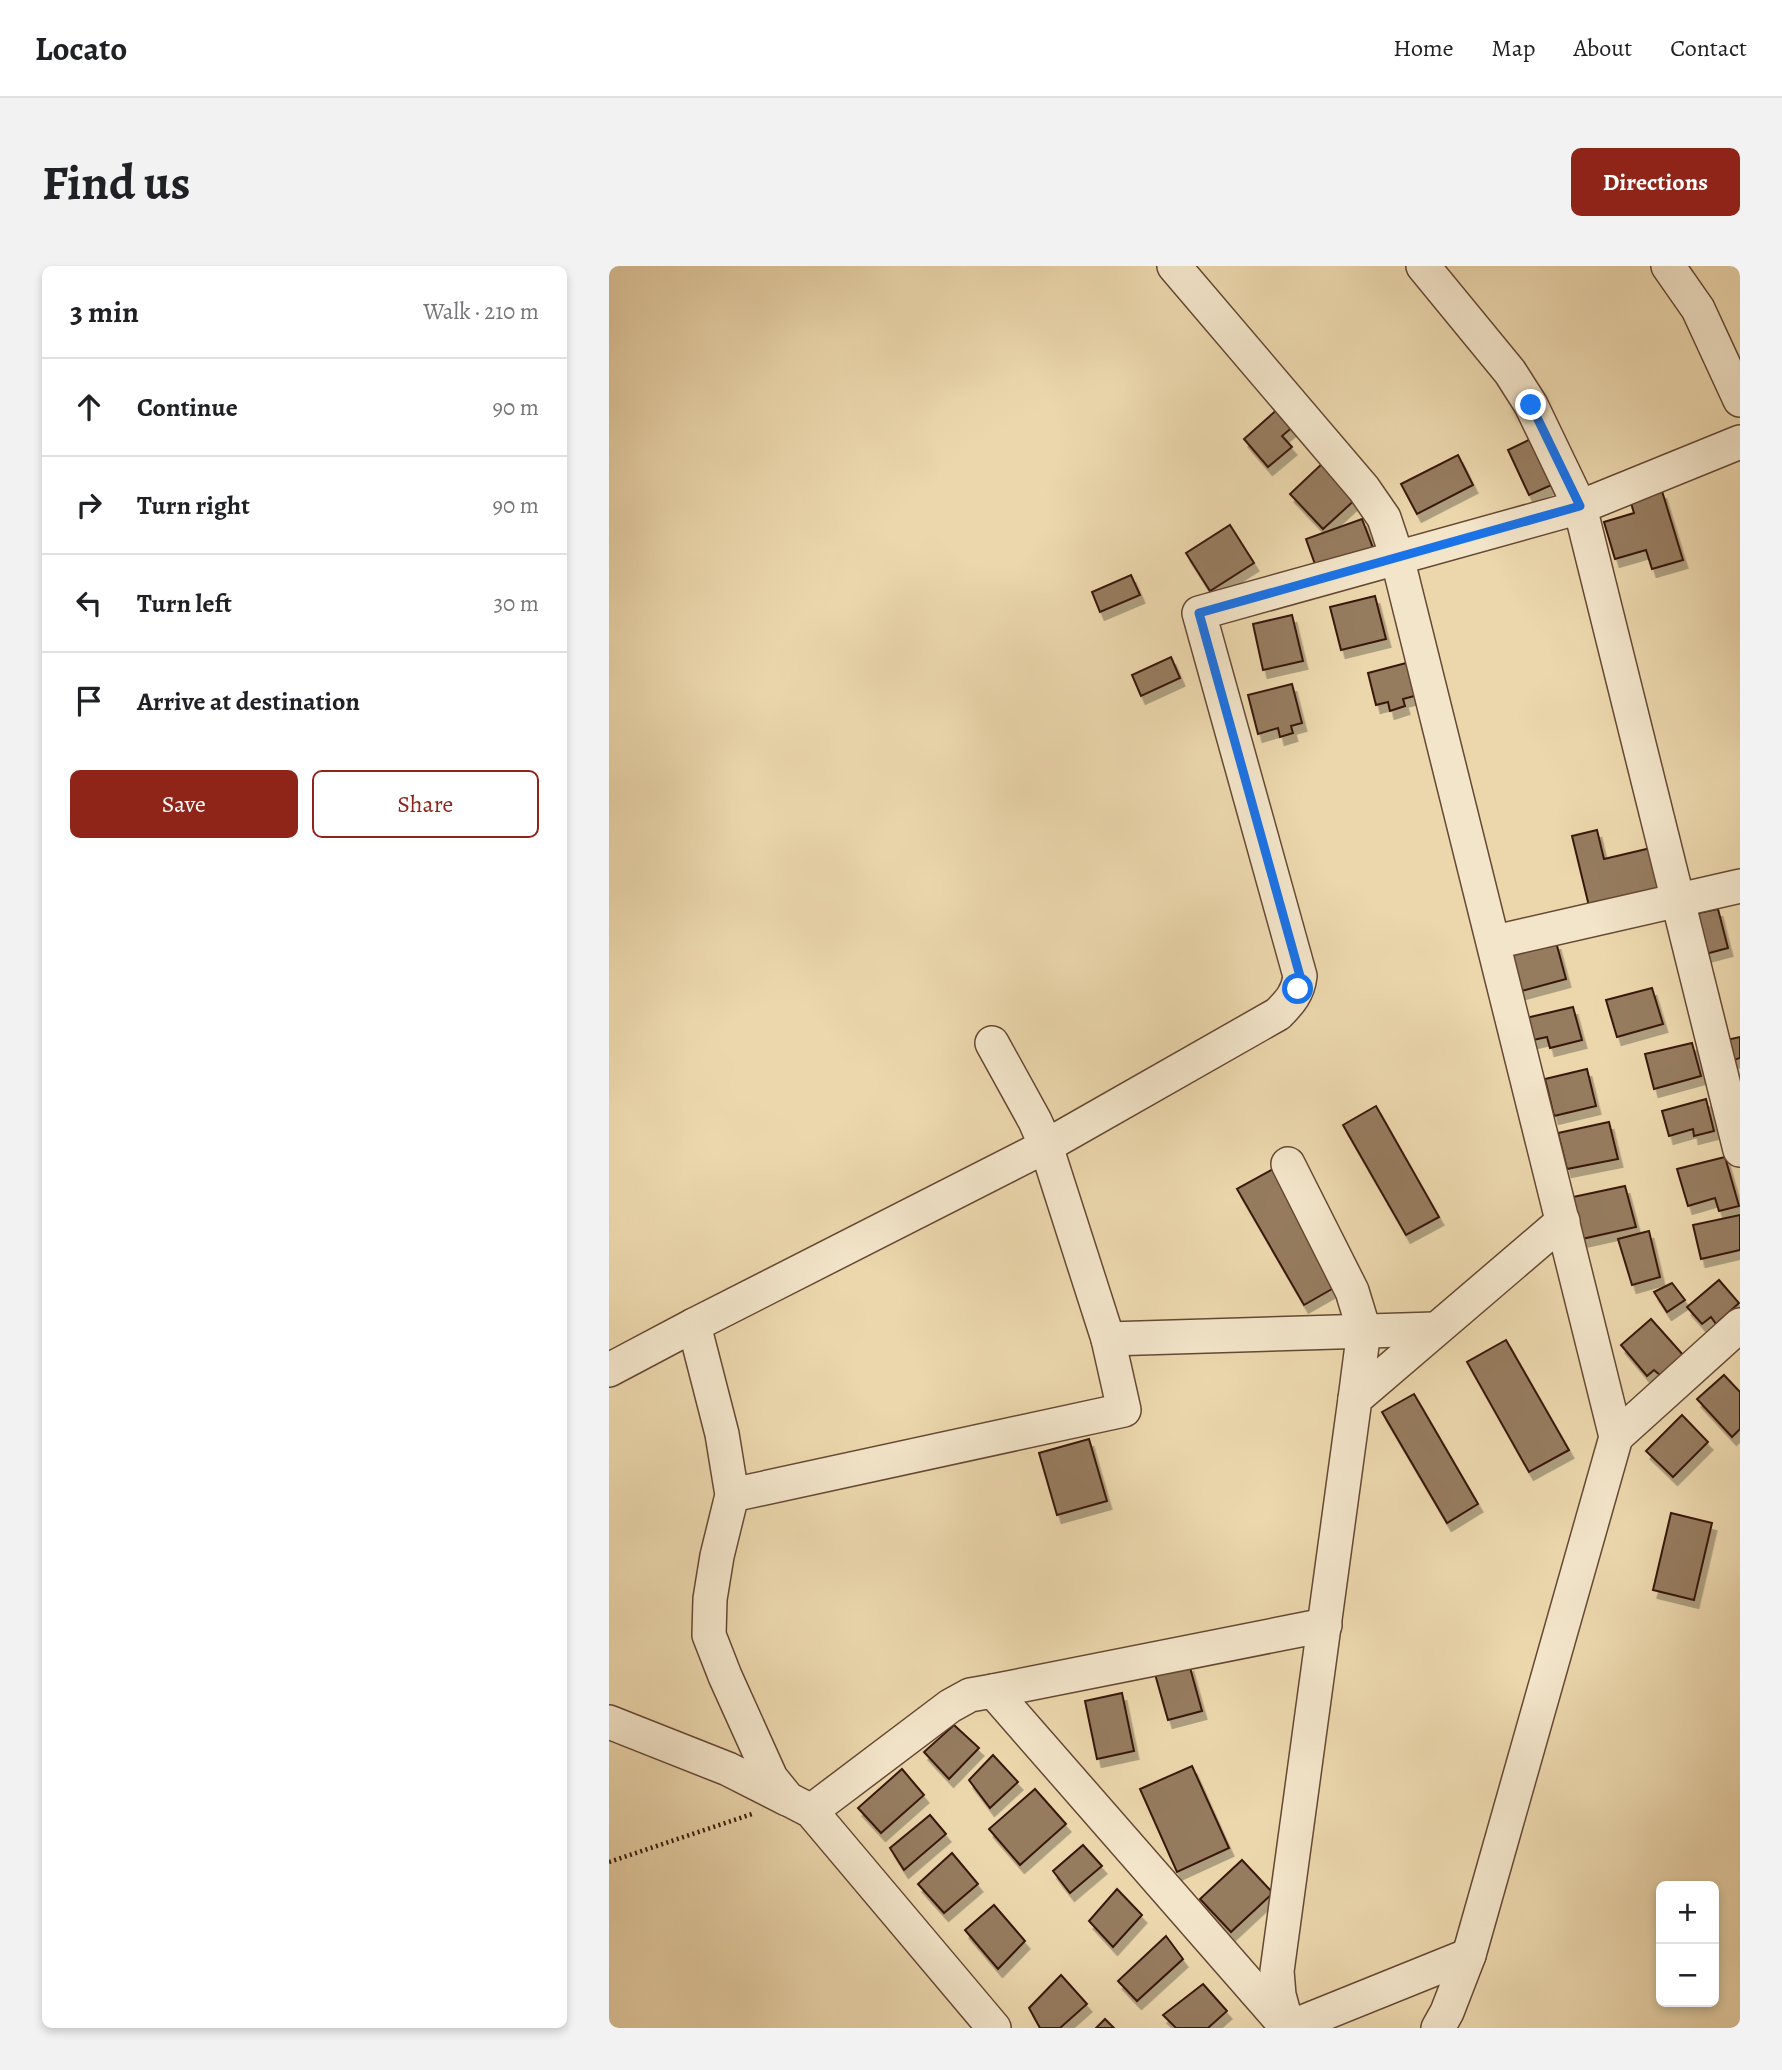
<!DOCTYPE html>
<meta charset="utf-8">
<style>
:root{--surface:#fff;--page:#f2f2f2;--text:#202124;--muted:#757577;--line:#e0e0e0;--accent:#8f2418}
body{margin:0;font-family:Alegreya,serif;background:var(--page);color:var(--text)}
.controls{position:absolute;right:21px;bottom:21px;display:grid;overflow:hidden;border-radius:10px;box-shadow:0 4px 10px #0003}
.controls button{width:63px;height:63px;display:grid;place-items:center;padding:0;border:0;border-bottom:2px solid var(--line);background:var(--surface);color:var(--text);font:35px sans-serif}
.stop{position:absolute;width:21px;height:21px;margin:-16px;border:5px solid #1a73e8;border-radius:50%;background:#fff}
.stop.end{background:#1a73e8;border-color:#fff;box-shadow:0 2px 7px #0008}
.list{margin:0;padding:0;list-style:none}
h2{display:flex;justify-content:space-between;align-items:center;height:91px;margin:0;padding:0 28px;font-size:30px}
h2 small{font-size:23px;font-weight:400;color:var(--muted)}
.list li{display:grid;grid-template-columns:46px 1fr auto;gap:21px;align-items:center;box-sizing:border-box;height:98px;padding:0 28px;border-top:2px solid var(--line)}
.list b{display:block;font-size:26px;white-space:nowrap}
.list em{font-size:23px;font-style:normal;color:var(--muted)}
.actions{display:flex;gap:14px;padding:21px 28px}
.actions a{flex:1;padding:16px 0;border:2px solid var(--accent);border-radius:10px;text-align:center;font-size:24px;color:var(--accent)}
.actions .main{background:var(--accent);color:#fff}
.icon{flex:none;width:38px;height:38px;fill:none;stroke:currentColor;stroke-width:2;stroke-linecap:round;stroke-linejoin:round}
.map{position:relative;flex:none;width:1131px;height:1762px;overflow:hidden;border-radius:10px}
header{display:flex;align-items:center;gap:42px;box-sizing:border-box;height:98px;padding:0 35px;background:var(--surface);border-bottom:2px solid var(--line)}
header strong{font-size:33px}
nav{display:flex;gap:38px;margin-inline-start:auto;font-size:24px}
.intro{display:flex;align-items:center;justify-content:space-between;box-sizing:border-box;height:168px;padding:0 42px}
h1{margin:0;font-size:49px}
.button{padding:18px 32px;border-radius:10px;background:var(--accent);color:#fff;font-size:24px;font-weight:700}
main{display:flex;gap:42px;padding:0 42px}
aside{flex:1;background:var(--surface);border-radius:10px;box-shadow:0 4px 10px #0003}
.map>svg:first-child{display:block}
.building{fill:#967c5f;stroke:#38190a;stroke-width:2;filter:url(#shadow)}
.lines{fill:none;stroke-linecap:round;stroke-linejoin:round}
.minor-casing{stroke:#654833;stroke-width:36}
.path{stroke:#38190a;stroke-width:4.5;stroke-dasharray:2 3.5;stroke-linecap:butt}
.minor{stroke:#f3e5ca;stroke-width:33}
.route{stroke:#1a73e8;stroke-width:9}
</style>
<header>
<strong>Locato</strong>
<nav><a>Home</a><a>Map</a><a>About</a><a>Contact</a></nav>
</header>
<div class="intro"><h1>Find us</h1><a class="button">Directions</a></div>
<main>
<aside>
<h2>3 min<small>Walk · 210 m</small></h2>
<ul class="list">
<li><svg class="icon" aria-label="ahead" viewBox="0 0 24 24"><path d="M12 20V5M6 11l6-6 6 6"/></svg><div><b>Continue</b></div><em>90 m</em></li>
<li><svg class="icon" aria-label="right" viewBox="0 0 24 24"><path d="M7 20v-9h11M14 6l5 5-5 5"/></svg><div><b>Turn right</b></div><em>90 m</em></li>
<li><svg class="icon" aria-label="left" viewBox="0 0 24 24"><path d="M17 20v-9H6M10 6l-5 5 5 5"/></svg><div><b>Turn left</b></div><em>30 m</em></li>
<li><svg class="icon" aria-label="arrive" viewBox="0 0 24 24"><path d="M6 21V4h12l-3 4 3 4H6"/></svg><div><b>Arrive at destination</b></div></li>
</ul>
<div class="actions"><a class="main">Save</a><a>Share</a></div>
</aside>
<div class="map">
<svg width="1131" height="1762" viewBox="0 0 1131 1762">
<defs>
<filter id="shadow"><feDropShadow dx="4.5" dy="8" stdDeviation="0" flood-color="#0004"/></filter>
</defs>
<rect width="100%" height="100%" fill="#ecd7ad"/>
<filter id="stains"><feTurbulence type="fractalNoise" baseFrequency=".00286" numOctaves="4"/><feColorMatrix values="0 0 0 0 .2 0 0 0 0 .09 0 0 0 0 .02 0 0 0 .5 -.17"/></filter>
<radialGradient id="worn" r=".72"><stop offset=".6" stop-color="#630" stop-opacity="0"/><stop offset="1" stop-color="#630" stop-opacity=".3"/></radialGradient>
<!-- building -->
<g class="building">
<polygon points="671,141 686,159 673,170 683,181 659,201 635,173"/>
<polygon points="926,171 947,217 920,229 899,184"/>
<polygon points="849,189 864,219 808,248 792,218"/>
<polygon points="716,195 749,231 714,263 681,228"/>
<polygon points="1053,225 1074,294 1043,303 1037,284 1006,293 995,256 1025,247 1021,234"/>
<polygon points="753,253 764,282 707,301 697,273"/>
<polygon points="621,259 645,297 601,325 577,287"/>
<polygon points="522,309 531,329 491,346 483,326"/>
<polygon points="766,330 777,373 732,384 721,341"/>
<polygon points="683,349 694,395 654,404 644,358"/>
<polygon points="562,391 571,412 532,430 523,409"/>
<polygon points="801,396 809,429 794,433 796,440 781,445 779,436 767,439 759,407"/>
<polygon points="683,418 693,457 682,460 684,467 671,471 669,462 649,468 639,429"/>
<polygon points="988,564 995,593 1046,581 1056,621 980,640 963,570"/>
<polygon points="1109,643 1119,682 1089,690 1080,649"/>
<polygon points="947,676 957,713 909,726 900,686"/>
<polygon points="1043,722 1054,758 1008,771 997,734"/>
<polygon points="964,741 973,774 941,782 938,771 924,774 917,752"/>
<polygon points="1131,771 1131,792 1118,796 1113,775"/>
<polygon points="1083,777 1092,810 1045,823 1036,788"/>
<polygon points="978,803 987,840 945,850 936,813"/>
<polygon points="1097,833 1105,865 1085,870 1084,863 1060,870 1053,845"/>
<polygon points="767,840 830,951 797,969 734,859"/>
<polygon points="1000,856 1009,893 958,903 949,867"/>
<polygon points="1116,891 1130,940 1110,945 1106,932 1079,940 1068,903"/>
<polygon points="664,903 730,1019 695,1039 628,923"/>
<polygon points="1016,920 1027,961 973,973 964,931"/>
<polygon points="1131,949 1131,984 1092,993 1084,959"/>
<polygon points="1040,965 1051,1011 1023,1019 1009,973"/>
<polygon points="1110,1014 1130,1037 1107,1058 1102,1051 1093,1058 1078,1041"/>
<polygon points="1063,1017 1076,1034 1058,1046 1045,1026"/>
<polygon points="1042,1053 1075,1090 1052,1110 1045,1104 1038,1110 1012,1079"/>
<polygon points="897,1074 960,1184 920,1206 858,1096"/>
<polygon points="1115,1109 1131,1126 1131,1163 1123,1171 1088,1133"/>
<polygon points="805,1128 869,1238 838,1257 773,1146"/>
<polygon points="1073,1149 1099,1176 1064,1211 1037,1185"/>
<polygon points="480,1173 498,1235 448,1249 430,1187"/>
<polygon points="1062,1247 1103,1257 1085,1334 1044,1324"/>
<polygon points="580,1398 593,1445 559,1454 546,1408"/>
<polygon points="513,1427 525,1485 488,1493 476,1435"/>
<polygon points="345,1459 370,1482 340,1513 315,1486"/>
<polygon points="384,1489 409,1516 381,1542 360,1514"/>
<polygon points="583,1500 620,1582 568,1606 531,1523"/>
<polygon points="293,1503 315,1529 272,1567 249,1542"/>
<polygon points="426,1523 457,1558 411,1599 380,1563"/>
<polygon points="321,1549 337,1568 295,1604 281,1582"/>
<polygon points="474,1579 493,1600 461,1627 444,1605"/>
<polygon points="343,1587 369,1618 335,1647 309,1618"/>
<polygon points="633,1594 664,1627 622,1666 591,1633"/>
<polygon points="508,1623 533,1649 504,1681 480,1655"/>
<polygon points="385,1639 416,1675 389,1703 356,1664"/>
<polygon points="557,1670 574,1693 528,1735 509,1715"/>
<polygon points="452,1709 478,1738 451,1762 431,1762 420,1742"/>
<polygon points="594,1718 618,1745 599,1762 567,1762 554,1749"/>
<polygon points="496,1753 505,1762 487,1762"/>
</g>
<g class="lines">
<defs>
<g id="minor">
<polyline points="565,0 755,223 775,252 788,291 1007,1171 860,1689 838,1746 829,1762"/>
<polyline points="814,0 901,106 922,139 971,241 1131,884"/>
<polyline points="1059,0 1089,43 1131,134"/>
<polyline points="886,676 1131,620"/>
<polyline points="679,898 743,1025 755,1064 746,1133"/>
<polyline points="499,1073 826,1063"/>
<polyline points="0,1104 85,1059"/>
<polyline points="1007,1171 1131,1059"/>
<polyline points="123,1229 515,1144 499,1073 437,880 426,855 383,777"/>
<polyline points="384,1425 716,1359"/>
<polyline points="0,1456 119,1503 178,1533"/>
<polyline points="202,1545 341,1440 361,1429 384,1425 675,1758"/>
<polyline points="860,1689 679,1762 670,1729 668,1705 746,1133 954,955"/>
<path d="M385 1762 202 1545 179 1533 162 1512 116 1410 100 1369 101 1333 108 1290 123 1229 113 1168 85 1059 437 880 669 748C681 736 689 727 691 710L590 347 971 241 1131 176"/>
</g>
</defs>
<!-- minor casing -->
<use href="#minor" class="minor-casing"/>
<!-- path -->
<polyline class="path" points="0,1596 143,1548"/>
<!-- minor -->
<use href="#minor" class="minor"/>
</g>
<g class="lines">
<!-- route -->
<polyline class="route" points="689,723 691,710 590,347 971,240 922,139"/>
</g>
<rect width="100%" height="100%" filter="url(#stains)"/>
<rect width="100%" height="100%" fill="url(#worn)"/>
</svg>
<div class="controls">
<button>+</button>
<button>−</button>
</div>
<div class="stop" style="left:689px;top:723px"></div>
<div class="stop end" style="left:922px;top:139px"></div>
</div>
</main>
